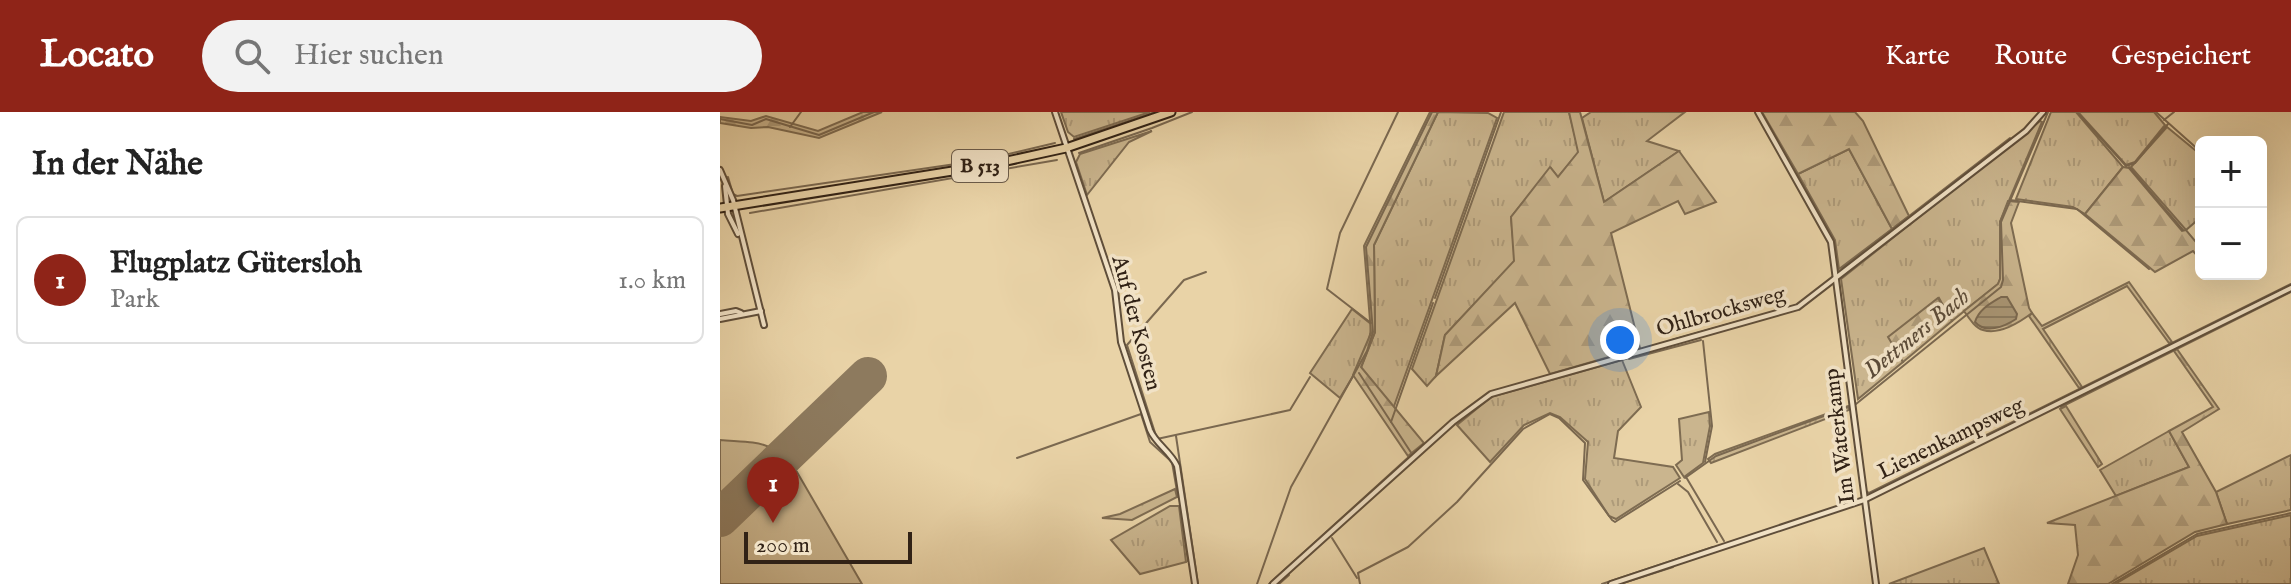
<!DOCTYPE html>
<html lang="de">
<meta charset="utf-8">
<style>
:root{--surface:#fff;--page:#f2f2f2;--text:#222;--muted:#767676;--line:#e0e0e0;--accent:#8f2418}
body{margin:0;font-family:"IM FELL English",serif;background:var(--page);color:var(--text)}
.controls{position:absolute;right:24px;top:24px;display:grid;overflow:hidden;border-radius:12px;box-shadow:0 8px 32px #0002}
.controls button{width:72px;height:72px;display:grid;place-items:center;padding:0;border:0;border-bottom:2px solid var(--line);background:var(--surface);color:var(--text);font:40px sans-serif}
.scale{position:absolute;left:24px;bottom:20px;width:168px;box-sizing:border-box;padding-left:8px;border:4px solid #312216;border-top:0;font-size:22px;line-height:28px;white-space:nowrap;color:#312216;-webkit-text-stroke:6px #f1e2c6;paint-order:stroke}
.you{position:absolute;left:900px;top:228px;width:28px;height:28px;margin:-20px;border:6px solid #fff;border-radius:50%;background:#1a73e8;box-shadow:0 0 0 12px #1a73e833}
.badge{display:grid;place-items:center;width:52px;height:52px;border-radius:50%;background:var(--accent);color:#fff;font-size:26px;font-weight:700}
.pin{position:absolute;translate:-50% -66px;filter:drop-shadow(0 2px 4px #0008)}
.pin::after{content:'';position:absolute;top:42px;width:28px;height:24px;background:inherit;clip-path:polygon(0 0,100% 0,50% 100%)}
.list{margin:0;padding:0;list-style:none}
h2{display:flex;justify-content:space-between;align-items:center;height:104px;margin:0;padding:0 32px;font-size:34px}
h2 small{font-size:26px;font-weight:400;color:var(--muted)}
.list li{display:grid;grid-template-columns:52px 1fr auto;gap:24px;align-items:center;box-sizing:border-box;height:128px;margin:0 16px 16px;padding:0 16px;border:2px solid var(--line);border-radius:12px}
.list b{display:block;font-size:30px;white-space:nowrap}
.list p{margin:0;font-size:26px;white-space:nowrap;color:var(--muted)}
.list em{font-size:26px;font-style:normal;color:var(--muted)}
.icon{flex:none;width:44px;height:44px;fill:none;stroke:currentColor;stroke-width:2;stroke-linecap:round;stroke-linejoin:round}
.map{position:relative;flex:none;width:1571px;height:472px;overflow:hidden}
header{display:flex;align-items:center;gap:48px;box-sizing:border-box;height:112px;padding:0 40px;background:var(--accent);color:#fff}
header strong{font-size:38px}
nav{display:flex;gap:44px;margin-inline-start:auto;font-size:28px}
.search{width:560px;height:72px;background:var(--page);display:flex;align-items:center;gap:20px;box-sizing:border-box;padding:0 28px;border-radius:44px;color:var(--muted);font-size:30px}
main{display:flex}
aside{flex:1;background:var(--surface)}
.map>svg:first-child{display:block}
.grass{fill:url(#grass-tufts);stroke:#7e6c52;stroke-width:2}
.forest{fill:url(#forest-firs);stroke:#7e6c52;stroke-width:2}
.park{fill:#cab58e;stroke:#7e6c52;stroke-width:2}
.water{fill:url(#water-rules);stroke:#7a6850;stroke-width:2}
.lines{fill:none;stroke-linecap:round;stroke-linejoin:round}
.stream{stroke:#7a6850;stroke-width:2}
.runway{stroke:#8d7a5e;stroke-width:38}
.minor-casing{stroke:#5f4e3a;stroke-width:8}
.primary-casing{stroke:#312216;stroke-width:11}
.minor{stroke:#f1e2c6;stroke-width:4}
.primary{stroke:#e9d3a7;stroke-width:7}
.labels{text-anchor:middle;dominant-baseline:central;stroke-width:7;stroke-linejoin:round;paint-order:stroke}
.shield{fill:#f1e2c6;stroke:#6b5c4b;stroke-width:2}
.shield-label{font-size:20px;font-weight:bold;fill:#312216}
.street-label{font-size:22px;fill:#312216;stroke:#f1e2c6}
.water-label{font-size:24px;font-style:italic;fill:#5b4b38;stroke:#f1e2c6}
</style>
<header>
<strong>Locato</strong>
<div class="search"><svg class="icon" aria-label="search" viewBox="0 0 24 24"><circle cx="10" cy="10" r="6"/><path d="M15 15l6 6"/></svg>Hier suchen</div>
<nav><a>Karte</a><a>Route</a><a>Gespeichert</a></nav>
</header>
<main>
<aside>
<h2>In der Nähe<small></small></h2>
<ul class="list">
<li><span class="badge">1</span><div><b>Flugplatz Gütersloh</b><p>Park</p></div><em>1.0 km</em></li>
</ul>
</aside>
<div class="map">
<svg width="1571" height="472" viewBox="0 0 1571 472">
<defs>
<pattern id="grass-tufts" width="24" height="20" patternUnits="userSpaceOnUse" patternTransform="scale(2)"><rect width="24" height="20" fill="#cab58e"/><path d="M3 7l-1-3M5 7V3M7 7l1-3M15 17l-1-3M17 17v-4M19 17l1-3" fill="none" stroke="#ae9b7a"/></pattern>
<pattern id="forest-firs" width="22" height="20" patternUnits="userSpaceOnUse" patternTransform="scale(2)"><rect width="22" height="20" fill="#cab58e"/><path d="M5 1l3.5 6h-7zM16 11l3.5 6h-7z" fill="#ae9b7a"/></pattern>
<pattern id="water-rules" width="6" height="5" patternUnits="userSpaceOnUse" patternTransform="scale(2)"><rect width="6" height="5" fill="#aa9776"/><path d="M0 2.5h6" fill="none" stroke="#8b7b60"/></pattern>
</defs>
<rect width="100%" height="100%" fill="#e9d3a7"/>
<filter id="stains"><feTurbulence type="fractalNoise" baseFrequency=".0025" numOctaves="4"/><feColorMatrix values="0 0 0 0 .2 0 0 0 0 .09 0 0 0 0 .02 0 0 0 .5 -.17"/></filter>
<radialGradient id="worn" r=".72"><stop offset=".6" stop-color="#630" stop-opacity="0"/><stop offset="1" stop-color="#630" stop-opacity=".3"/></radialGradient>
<!-- grass -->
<g class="grass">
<polygon points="341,0 430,0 354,25 348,20"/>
<polygon points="718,0 768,1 777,6 673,297 641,256 655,220 654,133"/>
<polygon points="784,0 849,0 859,40 838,65 831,56 791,105 795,149 725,223 716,264 707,274 692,257"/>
<polygon points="871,0 965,0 927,29 959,39 884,90 862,6"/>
<polygon points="1331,0 1356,0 1403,55 1365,102 1353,95 1296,87"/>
<polygon points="1358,0 1434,0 1445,13 1415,50 1406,53"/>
<polygon points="1320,9 1322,10 1280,110 1280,167 1278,172 1232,209 1219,186 1169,225 1183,250 1138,287 1121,167"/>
<polygon points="1447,15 1481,43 1481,105 1466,118 1411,55"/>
<polygon points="432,19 409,30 367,83 356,50 360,42"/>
<polygon points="1129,37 1172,117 1119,157 1115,128 1078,62"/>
<polygon points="1409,170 1452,230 1449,231 1407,174 1323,217 1362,275 1359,276 1309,204 1312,201 1322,214"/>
<path d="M632 197 651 212C651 238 633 264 620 286L590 261Z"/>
<polygon points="902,248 921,295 898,319 894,346 953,355 960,366 896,407 889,404 865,367 868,330 840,305 830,301 804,313 770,350 737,313 771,285"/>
<polygon points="1128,294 1129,298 991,351 988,347 995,342"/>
<polygon points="1346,294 1382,352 1378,355 1340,297"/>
<polygon points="989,300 990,314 983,351 964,365 956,353 962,348 959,307"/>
<polygon points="1449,319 1469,355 1396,384 1380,358"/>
<polygon points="1571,343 1571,398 1507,412 1496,380"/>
<polygon points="455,377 457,385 412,408 382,406 400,402"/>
<polygon points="450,394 459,394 466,450 420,462 391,428"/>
<polygon points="1571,403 1571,472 1395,472 1477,424"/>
<polygon points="1264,436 1279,472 1169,472"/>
</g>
<!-- forest -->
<g class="forest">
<polygon points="143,0 162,0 99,26 48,15 31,16 0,11 0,5 31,9 46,4 98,19"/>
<polygon points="710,0 718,0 654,133 655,220 641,255 704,331 688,344 633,263 651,221 644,134"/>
<polygon points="849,0 860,0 884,90 959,39 996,90 965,102 958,89 891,121 920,236 830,262 795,191 716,264 725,223 794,149 791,105 830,55 838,65 858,40"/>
<polygon points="1042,0 1135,0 1143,9 1189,104 1172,117 1129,37 1078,62"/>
<polygon points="1403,55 1409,56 1462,119 1466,118 1481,136 1481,148 1473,139 1435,160 1365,102"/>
<path d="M1288 89 1299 90 1291 111 1309 196 1312 201C1300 210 1279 223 1263 218 1255 216 1249 206 1244 199L1278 172 1280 167V110Z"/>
<polygon points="1218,186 1232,209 1183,250 1168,225"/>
<polygon points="1457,237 1499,297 1462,320 1496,380 1507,412 1475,420 1388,472 1348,472 1358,443 1355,413 1327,411 1469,355 1449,319 1493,295 1454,239"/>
</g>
<!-- park -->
<path class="park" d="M0 328C41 331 49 327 77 360L142 472H0Z"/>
<!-- water -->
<path class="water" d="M1281 185H1287L1297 202 1296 207C1284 215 1265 222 1255 210 1259 197 1271 191 1281 185Z"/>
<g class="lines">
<!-- stream -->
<g class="stream">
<polyline points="1357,0 1406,54 1415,51 1448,12"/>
<polyline points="1436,0 1481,40"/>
<polyline points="0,7 32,13 46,7 99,23 154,0"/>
<polyline points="1444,8 1454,0"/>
<polyline points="70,15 81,0"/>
<polyline points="354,27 435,0"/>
<polyline points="359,41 432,16 472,0"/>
<polyline points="1409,55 1463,118"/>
<polyline points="1077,62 1113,126 1118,154"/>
<polyline points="8,65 13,82 17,84 263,48 335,31"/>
<polyline points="1290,88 1357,97 1429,157"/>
<polyline points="30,101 337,48"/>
<polyline points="1122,156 1290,26"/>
<polyline points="486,160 464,168 407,233 437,327 570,298 590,265"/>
<polyline points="1119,170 1146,379 1149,381 1571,172"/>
<polyline points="715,186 781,0"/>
<polyline points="651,211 607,177 620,121 678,0"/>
<polyline points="952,228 1034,205"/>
<polyline points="983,229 992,314 985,350"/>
<polyline points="909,247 981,228"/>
<polyline points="1136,292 1281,175 1283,168 1281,110 1328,0"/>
<polyline points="1341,295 1571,180"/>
<polyline points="671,310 713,191"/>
<polyline points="456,324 478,472"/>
<polyline points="297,346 421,302 430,330 452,350 458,385"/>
<polyline points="966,365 1004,429"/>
<polyline points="965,366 996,344 1131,294"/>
<polyline points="958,372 968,380 997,430"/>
<polyline points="460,395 468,449"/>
<polyline points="612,426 637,466"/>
<polyline points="537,472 571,375 647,239 653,220 646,135 712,0"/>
<polyline points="549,472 692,342 639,261"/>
<polyline points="559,472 569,463"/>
<polyline points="640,472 638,461 688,435 737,390 803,317 830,302 839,306 865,331 863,368 892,408 895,410 960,369"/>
<polyline points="882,472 993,435"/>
<polyline points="900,472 953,455"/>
<polyline points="1392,472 1477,422 1571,401"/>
</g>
<!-- runway -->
<polyline class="runway" points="0,406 148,264"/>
<defs>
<g id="minor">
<path d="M335 0 395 178 401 230 430 318C436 332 450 339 457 354L475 472"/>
<polyline points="1038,0 1111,130 1156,472"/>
<polyline points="0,58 13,88 44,213"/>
<polyline points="5,74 8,102 18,122"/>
<polyline points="0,202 16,199 21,201"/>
<polyline points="0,207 41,199"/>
<polyline points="553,472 733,310 771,282 1078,195 1306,19 1323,0"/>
<polyline points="891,472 1144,388 1571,176"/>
</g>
<polyline id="primary" points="0,96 264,54 346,36 451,0"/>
</defs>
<!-- minor casing -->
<use href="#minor" class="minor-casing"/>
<!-- primary casing -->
<use href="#primary" class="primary-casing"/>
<!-- minor -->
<use href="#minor" class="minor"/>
<!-- primary -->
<use href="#primary" class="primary"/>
</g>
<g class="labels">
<!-- shield labels -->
<rect class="shield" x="232" y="38" width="56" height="32" rx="6"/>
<g class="shield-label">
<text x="260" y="54">B 513</text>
</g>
<!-- street labels -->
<g class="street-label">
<text transform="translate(1001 200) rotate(-16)">Ohlbrocksweg</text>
<text transform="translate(416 211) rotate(75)">Auf der Kosten</text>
<text transform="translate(1120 324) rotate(-97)">Im Waterkamp</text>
<text transform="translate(1231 327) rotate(-26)">Lienenkampsweg</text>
</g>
<!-- water labels -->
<g class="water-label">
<text transform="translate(1197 222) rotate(-39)">Dettmers Bach</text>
</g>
</g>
<rect width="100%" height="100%" filter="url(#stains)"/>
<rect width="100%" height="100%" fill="url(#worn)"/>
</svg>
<div class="controls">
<button>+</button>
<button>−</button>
</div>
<div class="scale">200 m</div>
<div class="you"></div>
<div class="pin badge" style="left:53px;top:411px">1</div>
</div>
</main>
